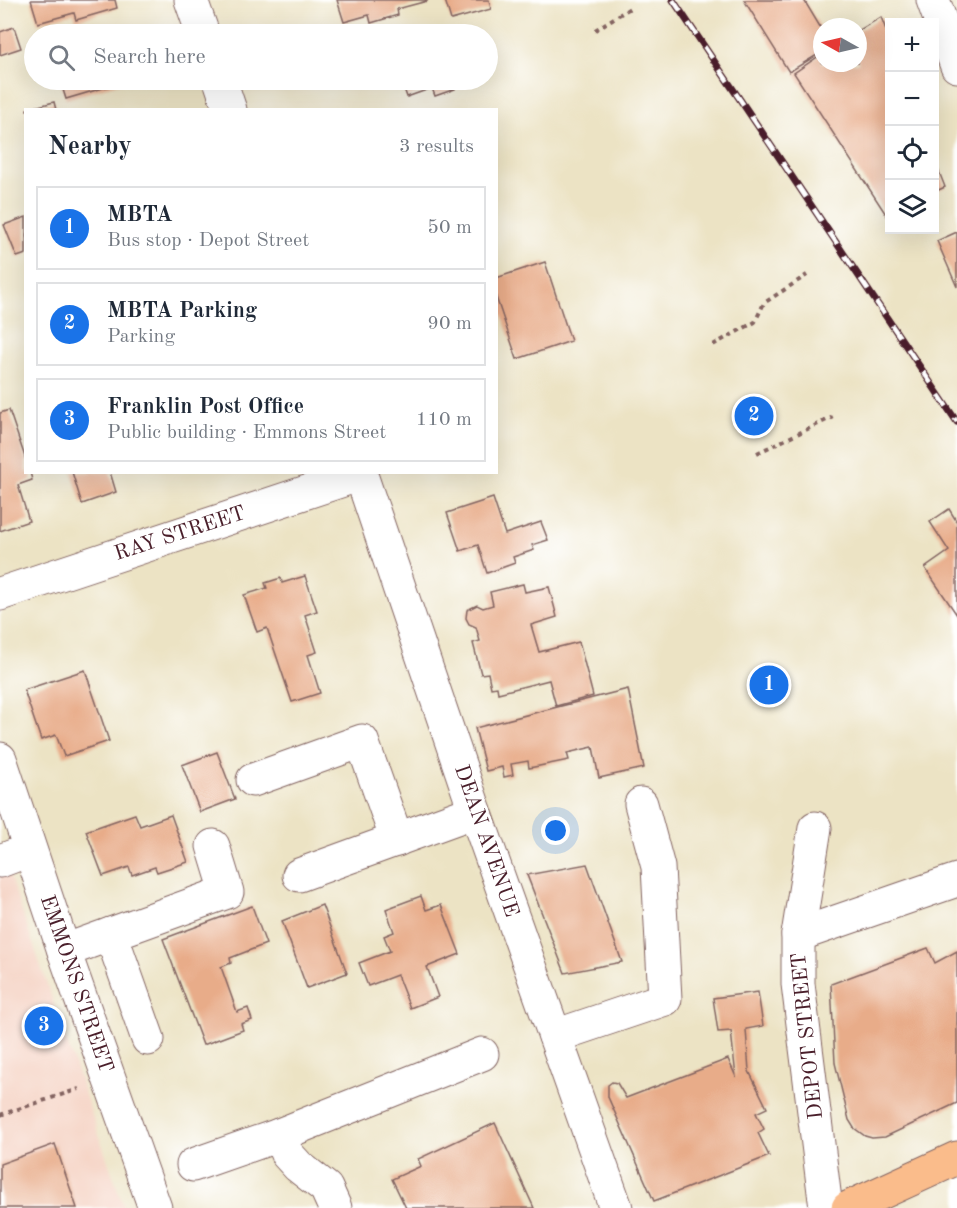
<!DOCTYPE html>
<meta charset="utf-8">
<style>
:root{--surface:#fff;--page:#f6f6f7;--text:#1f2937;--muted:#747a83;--line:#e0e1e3;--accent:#1a73e8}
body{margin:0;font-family:"Old Standard TT",serif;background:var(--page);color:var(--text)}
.controls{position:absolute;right:18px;top:18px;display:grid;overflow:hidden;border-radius:0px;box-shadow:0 6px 24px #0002}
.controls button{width:54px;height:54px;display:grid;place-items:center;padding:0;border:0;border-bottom:2px solid var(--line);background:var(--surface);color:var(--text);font:30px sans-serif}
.compass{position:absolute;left:813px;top:18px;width:54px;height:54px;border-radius:50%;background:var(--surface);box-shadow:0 6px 24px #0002;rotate:278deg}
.you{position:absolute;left:556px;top:831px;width:21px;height:21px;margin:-15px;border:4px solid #fff;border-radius:50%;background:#1a73e8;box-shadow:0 0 0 9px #1a73e833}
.badge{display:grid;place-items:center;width:39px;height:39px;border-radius:50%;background:var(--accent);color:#fff;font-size:20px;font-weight:700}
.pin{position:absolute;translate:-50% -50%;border:3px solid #fff;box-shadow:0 2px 6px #0006}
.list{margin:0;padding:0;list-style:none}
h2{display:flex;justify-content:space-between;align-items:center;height:78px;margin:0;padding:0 24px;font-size:26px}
h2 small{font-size:20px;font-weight:400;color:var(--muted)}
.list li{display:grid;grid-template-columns:39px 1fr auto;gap:18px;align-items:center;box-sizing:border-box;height:84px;margin:0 12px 12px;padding:0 12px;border:2px solid var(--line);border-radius:0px}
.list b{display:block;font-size:22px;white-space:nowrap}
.list p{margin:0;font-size:20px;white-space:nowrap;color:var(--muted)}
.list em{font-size:20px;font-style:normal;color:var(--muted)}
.icon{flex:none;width:33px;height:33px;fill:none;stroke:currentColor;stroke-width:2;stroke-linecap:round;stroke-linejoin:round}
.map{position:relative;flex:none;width:957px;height:1208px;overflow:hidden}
.search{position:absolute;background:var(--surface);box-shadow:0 6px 24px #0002;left:24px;top:24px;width:474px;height:66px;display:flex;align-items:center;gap:15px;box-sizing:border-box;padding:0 21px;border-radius:33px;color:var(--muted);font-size:22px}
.panel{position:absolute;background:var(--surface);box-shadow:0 6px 24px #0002;left:24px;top:108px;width:474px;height:366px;border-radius:0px}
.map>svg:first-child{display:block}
.built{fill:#f5d2c2}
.building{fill:#e8ac89}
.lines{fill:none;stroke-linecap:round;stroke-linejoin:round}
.minor-casing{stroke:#836461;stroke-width:35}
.major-casing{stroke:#836461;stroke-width:35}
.path{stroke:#836461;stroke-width:4;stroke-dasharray:4.5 4.5;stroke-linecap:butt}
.minor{stroke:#fff;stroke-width:33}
.major{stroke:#fabc8b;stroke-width:33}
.rail-casing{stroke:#4a1f2b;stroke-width:7}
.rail{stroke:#fff;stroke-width:4.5;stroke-dasharray:14;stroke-linecap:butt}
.labels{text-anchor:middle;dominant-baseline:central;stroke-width:5;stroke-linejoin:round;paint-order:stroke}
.street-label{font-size:21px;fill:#4a1f2b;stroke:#fff}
</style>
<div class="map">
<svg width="957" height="1208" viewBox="0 0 957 1208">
<rect width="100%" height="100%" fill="#fff"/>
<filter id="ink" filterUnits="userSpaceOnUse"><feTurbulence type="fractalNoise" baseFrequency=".0167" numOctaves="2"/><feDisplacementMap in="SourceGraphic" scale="12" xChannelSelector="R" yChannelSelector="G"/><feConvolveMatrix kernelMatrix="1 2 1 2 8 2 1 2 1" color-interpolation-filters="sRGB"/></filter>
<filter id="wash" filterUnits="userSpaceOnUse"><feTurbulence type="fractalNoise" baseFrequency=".008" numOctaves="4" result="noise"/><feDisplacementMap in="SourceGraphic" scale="24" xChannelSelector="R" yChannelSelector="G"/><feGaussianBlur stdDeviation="1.35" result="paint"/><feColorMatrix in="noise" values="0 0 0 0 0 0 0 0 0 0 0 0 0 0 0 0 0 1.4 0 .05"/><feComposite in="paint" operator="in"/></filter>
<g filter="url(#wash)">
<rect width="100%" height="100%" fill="#ece3c4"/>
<!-- built -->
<polygon class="built" points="0,848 124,1208 0,1208"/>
<g id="blocks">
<!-- building -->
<g class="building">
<polygon points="31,0 115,0 117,8 76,20 74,13 38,23"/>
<polygon points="337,0 426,0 427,1 397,9 398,15 371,23 369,15 344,22"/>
<polygon points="445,0 489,0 491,9 451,20"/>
<polygon points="744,0 804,0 822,30 822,52 789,72"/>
<polygon points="881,17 890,40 890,214 887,216 794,73 822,54 822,63 858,63 858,31"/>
<polygon points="14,27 21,48 0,55 0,32"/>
<polygon points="60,80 130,80 66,99"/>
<polygon points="401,80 452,80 455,89 435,96 432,88 407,97"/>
<polygon points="54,102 56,110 27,110 27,109"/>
<polygon points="934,159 945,187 934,192"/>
<polygon points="26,217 26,254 17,257 4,225"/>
<polygon points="957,232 957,287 937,241"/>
<polygon points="545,262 571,341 517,359 496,297 496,278"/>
<polygon points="9,410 26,460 26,472 30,472 32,480 18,485 29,521 0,531 0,413"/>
<polygon points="72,472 110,472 116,492 82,504"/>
<polygon points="493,498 505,534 541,522 548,540 532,545 534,550 513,557 515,563 487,573 478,545 460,551 447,513"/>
<polygon points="949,509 957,522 957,615 925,568 949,551 930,522"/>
<polygon points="305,576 317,611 305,615 317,652 308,655 320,693 292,702 267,628 257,632 244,595 267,588 265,583 281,578 282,583"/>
<polygon points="523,584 525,592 549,587 557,617 531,625 539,652 579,642 593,696 556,706 549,680 498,693 497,687 491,688 488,673 481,674 473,643 480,641 476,627 469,624 466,618 467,610 477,605 483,608 493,605 490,592"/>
<polygon points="85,670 109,741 64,756 56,735 41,740 24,690"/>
<polygon points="628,689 644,768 599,778 593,747 567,753 569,760 529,768 528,761 511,764 513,775 504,777 502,767 486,771 475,728"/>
<polygon points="217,752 235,799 200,812 182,765"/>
<polygon points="135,814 140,826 171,815 188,862 157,872 155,867 132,875 129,867 103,876 86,831"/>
<polygon points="587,864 622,962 565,973 527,875"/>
<polygon points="421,896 426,910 441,905 460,954 427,967 438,997 410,1008 397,975 368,986 359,963 390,951 384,936 394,932 386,909"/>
<polygon points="322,905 347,973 307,988 282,921"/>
<polygon points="252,906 266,944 230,958 231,963 221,967 237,1012 248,1008 252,1020 241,1024 243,1030 203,1045 163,939"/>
<polygon points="928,948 935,963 957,951 957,1103 885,1137 872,1138 865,1136 854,1128 849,1120 835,1063 831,984"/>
<polygon points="758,992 763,1026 746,1029 749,1071 767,1108 756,1113 764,1129 758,1133 769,1156 654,1201 608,1097 608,1085 612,1082 617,1083 626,1098 728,1059 736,1077 731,1031 718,1032 713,998"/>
<polygon points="495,1123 534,1208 406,1208 392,1179 421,1166 418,1159"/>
<polygon points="55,1144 77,1208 0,1208 0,1164"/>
</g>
</g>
</g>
<g filter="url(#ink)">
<use href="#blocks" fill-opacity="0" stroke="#836461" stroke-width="1.5"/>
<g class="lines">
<defs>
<g id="minor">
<polyline points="191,0 203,34"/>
<polyline points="933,0 957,66"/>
<polyline points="220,80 230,110"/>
<polyline points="360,472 475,811 616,1208"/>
<polyline points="0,594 361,474"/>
<polyline points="0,759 64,951 155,1208"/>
<polyline points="253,780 362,741 397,840"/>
<polyline points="815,828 798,935 798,984 826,1208"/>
<polyline points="0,861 29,850"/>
<polyline points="299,875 475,811"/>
<polyline points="111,934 148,1039"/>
<polyline points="798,935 957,880"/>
<polyline points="64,951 227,892 213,846"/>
<polyline points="555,1036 665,999 658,867 641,804"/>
<polyline points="193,1165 279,1135"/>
<polyline points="335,1208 326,1188 298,1166 287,1154 279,1135 482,1054"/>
</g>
<polyline id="major" points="848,1208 957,1158"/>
</defs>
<!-- minor casing -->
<use href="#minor" class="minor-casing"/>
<!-- major casing -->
<use href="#major" class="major-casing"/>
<!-- path -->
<g class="path">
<polyline points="595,30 630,8"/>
<polyline points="713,345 755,322 764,303 807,275"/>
<polyline points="757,453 833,417"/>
<polyline points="0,1115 79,1089"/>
</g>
<!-- minor -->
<use href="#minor" class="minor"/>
<!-- major -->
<use href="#major" class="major"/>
<defs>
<polyline id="rail" points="673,0 957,422"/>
</defs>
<!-- rail casing -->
<use href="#rail" class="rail-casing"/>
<!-- rail -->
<use href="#rail" class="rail"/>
</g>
</g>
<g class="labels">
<!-- street labels -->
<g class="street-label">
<text transform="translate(180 534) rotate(-18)">RAY STREET</text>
<text transform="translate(486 841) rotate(71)">DEAN AVENUE</text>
<text transform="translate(76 984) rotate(71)">EMMONS STREET</text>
<text transform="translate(808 1036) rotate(-96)">DEPOT STREET</text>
</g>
</g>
</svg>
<div class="controls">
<button>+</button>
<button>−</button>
<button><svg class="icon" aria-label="locate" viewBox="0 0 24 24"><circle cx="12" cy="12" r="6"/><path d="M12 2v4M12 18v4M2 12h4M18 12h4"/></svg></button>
<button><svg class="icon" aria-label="layers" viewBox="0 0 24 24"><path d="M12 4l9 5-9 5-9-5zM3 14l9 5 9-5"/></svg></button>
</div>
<svg class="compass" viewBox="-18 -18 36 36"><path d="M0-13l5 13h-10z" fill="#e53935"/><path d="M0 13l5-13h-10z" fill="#747a83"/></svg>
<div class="you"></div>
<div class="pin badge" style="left:769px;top:685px">1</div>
<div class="pin badge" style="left:754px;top:416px">2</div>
<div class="pin badge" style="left:44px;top:1026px">3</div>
<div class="search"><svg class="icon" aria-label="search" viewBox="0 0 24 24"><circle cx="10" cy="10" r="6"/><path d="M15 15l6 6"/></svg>Search here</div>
<section class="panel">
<h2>Nearby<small>3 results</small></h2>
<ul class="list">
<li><span class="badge">1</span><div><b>MBTA</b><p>Bus stop · Depot Street</p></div><em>50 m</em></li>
<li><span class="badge">2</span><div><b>MBTA Parking</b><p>Parking</p></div><em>90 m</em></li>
<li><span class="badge">3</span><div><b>Franklin Post Office</b><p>Public building · Emmons Street</p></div><em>110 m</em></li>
</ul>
</section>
</div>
